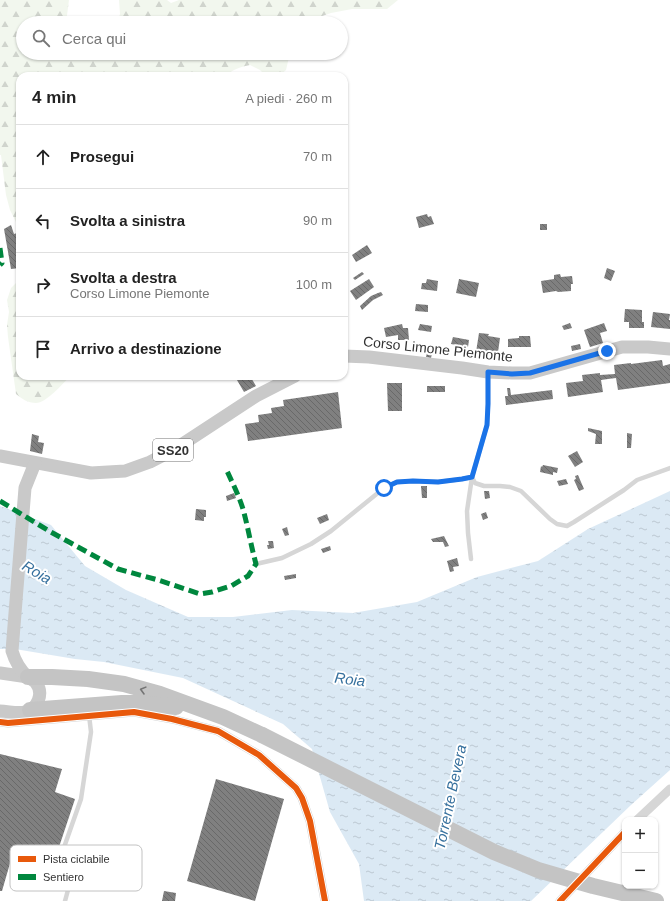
<!DOCTYPE html>
<html lang="it">
<meta charset="utf-8">
<style>
:root{--surface:#fff;--page:#f2f2f2;--text:#222;--muted:#767676;--line:#e0e0e0}
body{margin:0;font-family:Arial,sans-serif;background:var(--page);color:var(--text)}
.controls{position:absolute;right:12px;bottom:12px;display:grid;overflow:hidden;border-radius:8px;box-shadow:0 1px 3px #0004}
.controls button{width:36px;height:36px;display:grid;place-items:center;padding:0;border:0;border-bottom:1px solid var(--line);background:var(--surface);color:var(--text);font:20px sans-serif}
.stop{position:absolute;width:12px;height:12px;margin:-9px;border:3px solid #1a73e8;border-radius:50%;background:#fff}
.stop.end{background:#1a73e8;border-color:#fff;box-shadow:0 1px 4px #0008}
.list{margin:0;padding:0;list-style:none}
h2{display:flex;justify-content:space-between;align-items:center;height:52px;margin:0;padding:0 16px;font-size:17px}
h2 small{font-size:13px;font-weight:400;color:var(--muted)}
.list li{display:grid;grid-template-columns:26px 1fr auto;gap:12px;align-items:center;box-sizing:border-box;height:64px;padding:0 16px;border-top:1px solid var(--line)}
.list b{display:block;font-size:15px;white-space:nowrap}
.list p{margin:0;font-size:13px;white-space:nowrap;color:var(--muted)}
.list em{font-size:13px;font-style:normal;color:var(--muted)}
.icon{flex:none;width:22px;height:22px;fill:none;stroke:currentColor;stroke-width:2;stroke-linecap:round;stroke-linejoin:round}
.map{position:relative;flex:none;width:670px;height:901px;overflow:hidden}
.search{position:absolute;background:var(--surface);box-shadow:0 1px 3px #0004;left:16px;top:16px;width:332px;height:44px;display:flex;align-items:center;gap:10px;box-sizing:border-box;padding:0 14px;border-radius:22px;color:var(--muted);font-size:15px}
.panel{position:absolute;background:var(--surface);box-shadow:0 1px 3px #0004;left:16px;top:72px;width:332px;height:308px;border-radius:12px}
.map>svg:first-child{display:block}
.forest{fill:url(#forest-firs)}
.water{fill:url(#water-ripples)}
.building{fill:url(#building-back-hatch)}
.lines{fill:none;stroke-linecap:round;stroke-linejoin:round}
.lane{stroke:#d6d6d6;stroke-width:4.5}
.street{stroke:#d6d6d6;stroke-width:9}
.primary{stroke:#c9c9c9;stroke-width:13}
.highway{stroke:#c4c4c4;stroke-width:16}
.highway-bridge{stroke:#c4c4c4;stroke-width:16}
.quiet{stroke:#00873e;stroke-width:5;stroke-dasharray:10 5;stroke-linecap:butt}
.cycleway-casing{stroke:#fff;stroke-width:8}
.cycleway{stroke:#e8590c;stroke-width:6}
.oneway{stroke:#747474}
.route{stroke:#1a73e8;stroke-width:5}
.labels{text-anchor:middle;dominant-baseline:central;stroke-width:4;stroke-linejoin:round;paint-order:stroke}
.shield{fill:#fff;stroke:#707070;stroke-width:1}
.shield-label{font-size:13px;font-weight:bold;fill:#323232}
.street-label{font-size:14px;fill:#323232;stroke:#fff}
.water-label{font-size:15px;font-style:italic;fill:#37719e;stroke:#fff}
.key{fill:#fff;stroke:#c2c2c2;stroke-width:1}
.key-label{font-size:11px;fill:#323232}
</style>
<div class="map">
<svg width="670" height="901" viewBox="0 0 670 901">
<defs>
<pattern id="forest-firs" width="22" height="20" patternUnits="userSpaceOnUse"><rect width="22" height="20" fill="#f2f7ee"/><path d="M5 1l3.5 6h-7zM16 11l3.5 6h-7z" fill="#d0d4cd"/></pattern>
<pattern id="water-ripples" width="26" height="14" patternUnits="userSpaceOnUse"><rect width="26" height="14" fill="#dbe9f4"/><path d="M2 4q2-2 4 0t4 0M15 11q2-2 4 0t4 0" fill="none" stroke="#bcc8d2"/></pattern>
<pattern id="building-back-hatch" width="6" height="6" patternUnits="userSpaceOnUse"><rect width="6" height="6" fill="#808080"/><path d="M-1 5l2 2M0 0l6 6M5-1l2 2" fill="none" stroke="#696969"/></pattern>
</defs>
<rect width="100%" height="100%" fill="#fff"/>
<!-- forest -->
<g class="forest">
<path d="M0 0H69L66 23H23V53H290L286 70 279 76H266L260 70 250 65C241 67 232 69 227 76H20V230L10 210 6 195 1 155H0Z"/>
<polygon points="119,0 167,0 171,3 179,0 398,0 387,9 352,9 331,13 310,20 306,23 117,23 120,14"/>
<path d="M20 279V376H70C63 384 46 403 36 403 28 403 22 399 16 394L8 337 7 325 9 312 7 300 11 288Z"/>
</g>
<!-- water -->
<polygon class="water" points="670,491 670,770 631,805 531,901 364,901 359,864 330,812 312,749 283,724 183,678 104,662 75,659 15,649 0,649 0,506 51,525 85,566 126,590 188,617 233,617 292,610 353,613 417,602 477,577 538,561 588,529"/>
<!-- building -->
<g class="building">
<polygon points="427,214 428,217 431,216 434,224 419,228 416,217"/>
<rect x="540" y="224" width="7" height="6"/>
<polygon points="11,225 14,234 17,233 20,249 20,268 11,269 4,229"/>
<polygon points="367,245 372,253 356,262 352,255"/>
<polygon points="607,268 615,271 611,281 604,278"/>
<polygon points="362,272 364,274 355,280 353,278"/>
<polygon points="560,274 561,277 572,276 573,284 571,284 571,291 558,292 556,291 543,293 541,281 554,279 554,275"/>
<polygon points="369,279 374,287 356,300 350,291"/>
<polygon points="427,279 438,281 437,291 421,289 422,283 426,283"/>
<polygon points="459,279 479,283 476,297 456,293"/>
<polygon points="381,292 383,295 373,300 362,310 360,306 371,296 378,293"/>
<polygon points="416,304 428,305 428,312 415,311"/>
<polygon points="625,309 642,310 642,322 644,322 644,328 629,328 629,322 624,322"/>
<polygon points="653,312 670,314 669,320 670,320 670,329 651,327"/>
<polygon points="570,323 572,328 564,330 562,326"/>
<polygon points="604,323 607,331 600,333 603,343 590,347 584,330"/>
<polygon points="402,324 403,328 408,328 409,340 398,340 398,335 386,337 384,328"/>
<polygon points="420,324 432,326 431,332 418,330"/>
<polygon points="479,333 489,334 488,336 500,338 498,352 497,351 496,355 476,352"/>
<polygon points="519,336 530,336 531,347 508,347 508,339 519,338"/>
<polygon points="453,337 469,340 468,347 451,344"/>
<polygon points="580,344 581,349 572,351 571,346"/>
<polygon points="428,348 433,349 431,358 426,357"/>
<polygon points="662,360 663,366 670,364 670,383 618,390 616,378 608,379 601,380 603,392 568,397 566,383 583,381 582,375 600,373 600,375 615,374 614,365 631,363 631,364"/>
<polygon points="244,376 250,376 256,386 244,392 237,380"/>
<polygon points="387,383 402,383 402,411 388,411"/>
<rect x="427" y="386" width="18" height="6"/>
<polygon points="507,388 510,388 511,395 552,390 553,399 506,405 505,396 508,396"/>
<polygon points="338,392 342,428 248,441 245,424 259,422 258,415 272,413 271,408 284,406 283,400"/>
<polygon points="588,428 602,431 602,444 595,444 596,434 588,431"/>
<polygon points="627,433 632,434 631,448 627,448"/>
<polygon points="32,434 39,436 38,442 44,443 42,454 30,451"/>
<polygon points="577,451 583,462 575,467 568,456"/>
<polygon points="543,465 558,468 557,473 553,472 553,475 540,472 541,466 542,467"/>
<polygon points="578,475 584,489 579,491 574,480 576,479 575,476"/>
<polygon points="566,479 568,484 559,486 557,481"/>
<polygon points="421,486 427,486 427,498 422,498"/>
<polygon points="484,491 489,491 490,498 485,499"/>
<polygon points="234,493 236,498 227,501 226,496"/>
<polygon points="196,509 206,510 206,517 204,517 204,521 195,520"/>
<polygon points="486,512 488,518 483,520 481,514"/>
<polygon points="327,514 329,520 320,524 317,518"/>
<polygon points="287,527 289,535 285,536 282,529"/>
<polygon points="444,536 449,546 445,547 443,542 433,542 431,539"/>
<polygon points="268,541 273,541 274,548 268,549 267,545 269,545"/>
<polygon points="330,546 331,550 323,553 321,549"/>
<polygon points="457,558 459,566 453,567 454,571 450,572 447,561"/>
<polygon points="296,574 296,578 285,580 284,576"/>
<polygon points="0,754 62,769 55,792 75,799 56,856 15,846 2,891 0,891"/>
<polygon points="216,779 284,799 255,901 187,881"/>
<polygon points="164,891 176,893 175,901 162,901"/>
</g>
<g class="lines">
<!-- lane -->
<g class="lane">
<polyline points="471,559 468,533 467,511 472,477 487,425 488,404 488,373"/>
<polyline points="256,564 282,558 311,544 331,531 384,488 397,482 413,481 438,482 462,479 472,477 475,483 484,486 500,486 510,487 521,491 550,519 557,524 567,526 574,522 624,490 637,480 670,468"/>
<polyline points="65,901 68,890 55,873 81,799 91,732 89,715"/>
</g>
<!-- street -->
<g class="street">
<polyline points="0,722 8,723 134,712 172,719 218,731 259,755 296,788 302,798 310,821 325,901"/>
<polyline points="637,820 670,789"/>
<polyline points="560,901 625,832"/>
</g>
<!-- primary -->
<g class="primary">
<polyline points="344,356 369,357 462,368 488,372 512,373 530,373 622,347 648,347 670,349"/>
<polyline points="0,456 91,473 125,471 150,462 175,449 256,396 295,376"/>
<polyline points="0,673 28,677"/>
<path d="M0 711C8 711 17 714 25 712 38 709 44 693 36 683 34 680 31 679 28 677 20 670 15 661 12 651L25 488 35 463"/>
</g>
<!-- highway -->
<g class="highway">
<polyline points="28,677 52,677 88,679 124,684 160,694 223,717 262,735"/>
<polyline points="30,710 122,703 139,703 176,707"/>
</g>
<!-- highway-bridge -->
<polyline class="highway-bridge" points="262,735 494,852 538,870 593,886 656,901"/>
<!-- quiet -->
<g class="quiet">
<polyline points="0,248 2,263 0,265"/>
<path d="M0 501 49 531 118 569 158 580 200 594 212 592 231 586 248 576 256 564C251 546 248 527 243 509 239 496 233 484 227 471"/>
</g>
<defs>
<g id="cycleway">
<polyline points="0,722 8,723 134,712 172,719 218,731 259,755 296,788 302,798 310,821 325,901"/>
<polyline points="560,901 625,832"/>
</g>
</defs>
<!-- cycleway casing -->
<use href="#cycleway" class="cycleway-casing"/>
<!-- cycleway -->
<use href="#cycleway" class="cycleway"/>
</g>
<!-- one-way arrows -->
<defs><path id="oneway-chevron" d="M-2-3.5L2.5 0L-2 3.5" fill="none" stroke-width="1.6" stroke-linecap="round" stroke-linejoin="round"/></defs>
<use class="oneway" href="#oneway-chevron" transform="translate(143 690) rotate(-165)"/>
<g class="lines">
<!-- route -->
<polyline class="route" points="384,488 397,482 413,481 438,482 462,479 472,477 487,425 488,404 488,372 512,374 530,373 607,351"/>
</g>
<g class="labels">
<!-- shield labels -->
<rect class="shield" x="153" y="439" width="40" height="22" rx="3"/>
<g class="shield-label">
<text x="173" y="450">SS20</text>
</g>
<!-- street labels -->
<g class="street-label">
<text transform="translate(438 349) rotate(6)">Corso Limone Piemonte</text>
</g>
<!-- water labels -->
<g class="water-label">
<text transform="translate(37 572) rotate(31)">Roia</text>
<text transform="translate(350 679) rotate(7)">Roia</text>
<text transform="translate(450 797) rotate(-78)">Torrente Bevera</text>
</g>
</g>
<!-- legend -->
<rect x="10" y="845" width="132" height="46" rx="6" class="key"/>
<rect x="18" y="856" width="18" height="6" fill="#e8590c"/>
<rect x="18" y="874" width="18" height="6" fill="#00873e"/>
<g class="key-label">
<text x="43" y="863">Pista ciclabile</text>
<text x="43" y="881">Sentiero</text>
</g>
</svg>
<div class="controls">
<button>+</button>
<button>−</button>
</div>
<div class="stop" style="left:384px;top:488px"></div>
<div class="stop end" style="left:607px;top:351px"></div>
<div class="search"><svg class="icon" aria-label="search" viewBox="0 0 24 24"><circle cx="10" cy="10" r="6"/><path d="M15 15l6 6"/></svg>Cerca qui</div>
<section class="panel">
<h2>4 min<small>A piedi · 260 m</small></h2>
<ul class="list">
<li><svg class="icon" aria-label="ahead" viewBox="0 0 24 24"><path d="M12 20V5M6 11l6-6 6 6"/></svg><div><b>Prosegui</b></div><em>70 m</em></li>
<li><svg class="icon" aria-label="left" viewBox="0 0 24 24"><path d="M17 20v-9H6M10 6l-5 5 5 5"/></svg><div><b>Svolta a sinistra</b></div><em>90 m</em></li>
<li><svg class="icon" aria-label="right" viewBox="0 0 24 24"><path d="M7 20v-9h11M14 6l5 5-5 5"/></svg><div><b>Svolta a destra</b><p>Corso Limone Piemonte</p></div><em>100 m</em></li>
<li><svg class="icon" aria-label="arrive" viewBox="0 0 24 24"><path d="M6 21V4h12l-3 4 3 4H6"/></svg><div><b>Arrivo a destinazione</b></div></li>
</ul>
</section>
</div>
